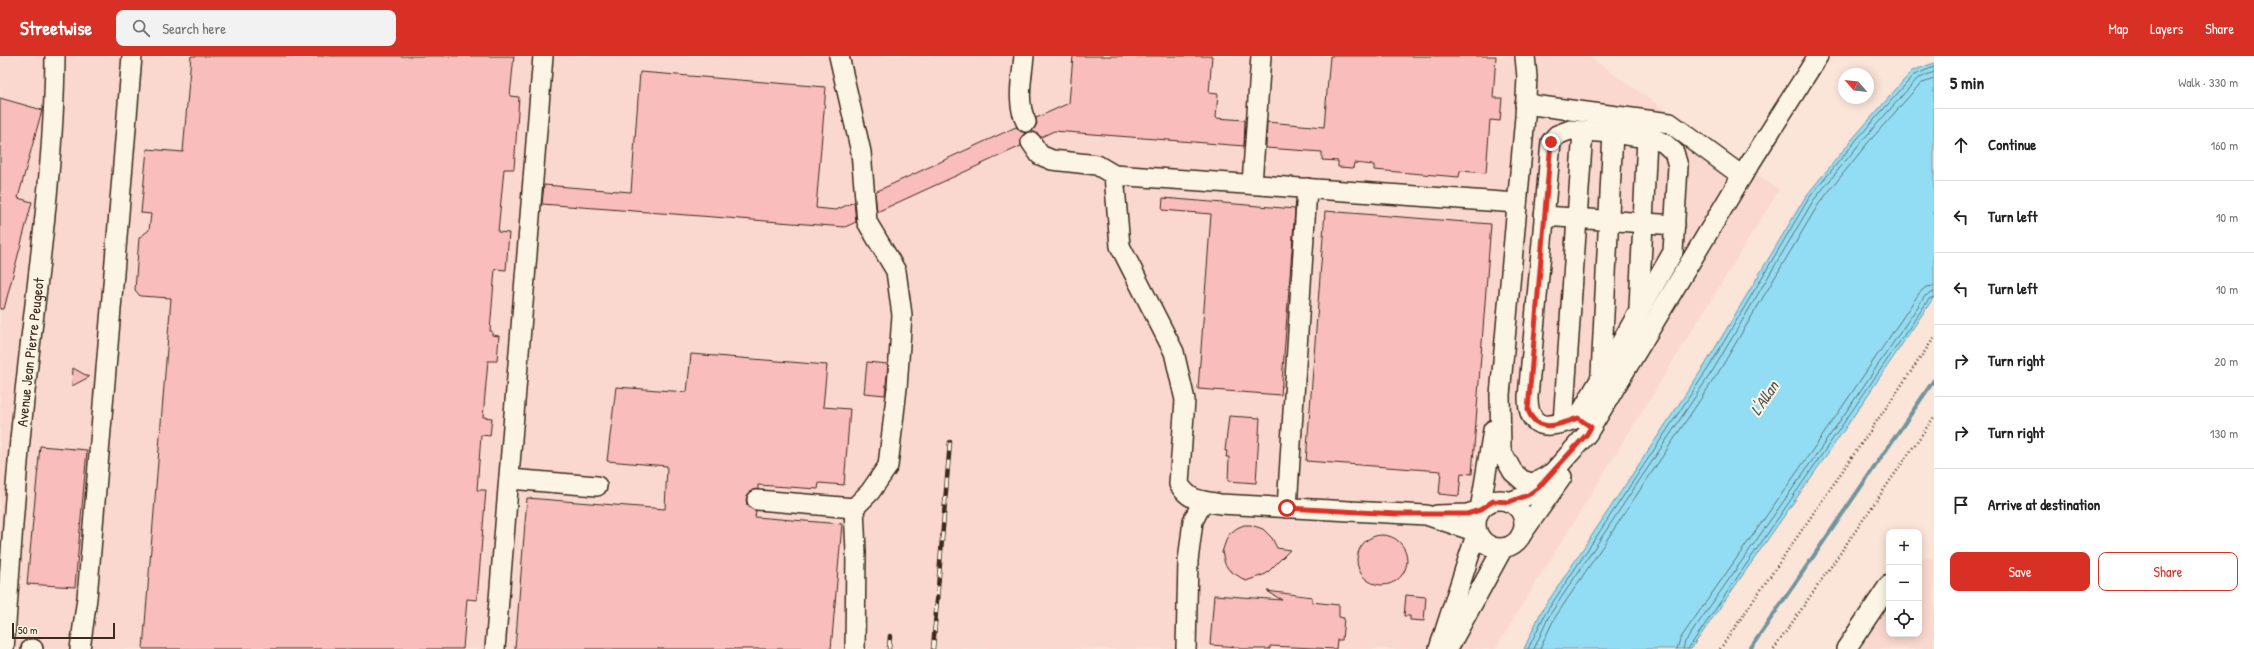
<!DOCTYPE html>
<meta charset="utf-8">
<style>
:root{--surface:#fff;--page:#f2f2f2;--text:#222;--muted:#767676;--line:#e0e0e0;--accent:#d93025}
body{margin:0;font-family:"Patrick Hand",sans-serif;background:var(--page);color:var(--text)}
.controls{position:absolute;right:12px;bottom:12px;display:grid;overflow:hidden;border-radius:8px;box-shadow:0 2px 10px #0003}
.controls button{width:36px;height:36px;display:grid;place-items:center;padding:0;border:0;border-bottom:1px solid var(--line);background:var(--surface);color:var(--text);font:20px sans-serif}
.compass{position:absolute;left:1838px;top:12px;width:36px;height:36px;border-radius:50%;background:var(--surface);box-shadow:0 2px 10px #0003;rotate:298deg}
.scale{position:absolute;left:12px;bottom:10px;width:103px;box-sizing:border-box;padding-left:4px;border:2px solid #3b2a1e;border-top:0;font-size:11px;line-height:14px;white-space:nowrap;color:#3b2a1e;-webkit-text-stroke:3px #fcf5e5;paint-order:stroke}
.stop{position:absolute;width:12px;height:12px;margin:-9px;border:3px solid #d93025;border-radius:50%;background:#fff}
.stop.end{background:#d93025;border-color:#fff;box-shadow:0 1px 4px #0008}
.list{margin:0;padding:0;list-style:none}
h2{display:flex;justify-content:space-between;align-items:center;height:52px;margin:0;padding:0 16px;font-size:17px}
h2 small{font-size:13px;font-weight:400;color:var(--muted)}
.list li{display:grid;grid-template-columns:26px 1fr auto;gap:12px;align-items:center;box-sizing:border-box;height:72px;padding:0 16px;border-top:1px solid var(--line)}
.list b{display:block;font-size:15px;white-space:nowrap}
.list em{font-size:13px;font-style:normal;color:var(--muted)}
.actions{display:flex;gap:8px;padding:12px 16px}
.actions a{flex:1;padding:9px 0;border:1px solid var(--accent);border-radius:8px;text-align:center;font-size:14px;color:var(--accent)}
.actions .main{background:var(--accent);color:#fff}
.icon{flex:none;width:22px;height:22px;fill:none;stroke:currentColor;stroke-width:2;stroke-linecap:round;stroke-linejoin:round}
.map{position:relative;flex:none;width:1934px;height:593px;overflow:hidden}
header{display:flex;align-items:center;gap:24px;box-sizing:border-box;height:56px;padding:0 20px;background:var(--accent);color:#fff}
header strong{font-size:19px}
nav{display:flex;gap:22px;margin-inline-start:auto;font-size:14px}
.search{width:280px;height:36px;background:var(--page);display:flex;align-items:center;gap:10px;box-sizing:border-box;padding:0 14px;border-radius:8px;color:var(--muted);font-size:15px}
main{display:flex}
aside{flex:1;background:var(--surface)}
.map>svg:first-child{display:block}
.built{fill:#fad8cf}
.water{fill:#93ddf4;stroke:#70959e}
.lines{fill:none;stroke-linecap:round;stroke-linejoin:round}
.shore{stroke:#5e7274;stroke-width:1}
.stream{stroke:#70959e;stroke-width:4}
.building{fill:#f9bdbb;stroke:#3b2a1e}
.minor-casing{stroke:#3b2a1e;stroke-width:22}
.path{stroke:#3b2a1e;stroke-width:2.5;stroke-dasharray:1 3;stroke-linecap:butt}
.minor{stroke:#fcf5e5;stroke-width:19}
.rail-casing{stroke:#3b2a1e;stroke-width:4.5}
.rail{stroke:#fcf5e5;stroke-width:3;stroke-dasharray:9;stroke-linecap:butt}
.route{stroke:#d93025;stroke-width:5}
.labels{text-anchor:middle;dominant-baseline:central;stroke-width:4;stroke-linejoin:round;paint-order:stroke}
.street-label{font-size:15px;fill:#3b2a1e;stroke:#fcf5e5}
.water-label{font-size:16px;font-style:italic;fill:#515754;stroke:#fcf5e5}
</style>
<header>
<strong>Streetwise</strong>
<div class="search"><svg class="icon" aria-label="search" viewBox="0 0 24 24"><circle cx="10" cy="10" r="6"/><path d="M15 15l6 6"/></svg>Search here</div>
<nav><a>Map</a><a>Layers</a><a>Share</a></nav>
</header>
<main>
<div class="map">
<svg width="1934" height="593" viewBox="0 0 1934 593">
<rect width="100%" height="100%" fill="#fbe4d8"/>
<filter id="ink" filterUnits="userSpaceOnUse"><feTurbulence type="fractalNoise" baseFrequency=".025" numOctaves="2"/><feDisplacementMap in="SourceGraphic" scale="8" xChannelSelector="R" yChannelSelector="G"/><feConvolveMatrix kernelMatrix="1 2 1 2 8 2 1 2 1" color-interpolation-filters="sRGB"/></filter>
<g filter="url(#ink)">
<!-- built -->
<g class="built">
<polygon points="0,0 1588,0 1779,134 1495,593 0,593"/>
<polygon points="1921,501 1934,503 1934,593 1860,593 1889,549 1889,578 1919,578 1919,504"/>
</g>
<!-- water -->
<polygon class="water" points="1934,7 1934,241 1842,377 1691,593 1524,593 1541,556 1705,309 1806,140 1855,80 1912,15"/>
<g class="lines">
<!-- shore -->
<g class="shore">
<polyline points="1528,593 1545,558 1709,311 1809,142 1858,82 1914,19 1934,11"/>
<polyline points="1534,593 1549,560 1713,314 1813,145 1861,86 1917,23 1934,16"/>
<polyline points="1540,593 1554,563 1718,317 1818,149 1866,89 1920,28 1934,23"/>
<polyline points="1677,593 1680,583 1830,369 1920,236 1926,231 1934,230"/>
<polyline points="1683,593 1685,586 1835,372 1925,240 1934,236"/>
<polyline points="1688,593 1929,243 1934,241"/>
</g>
<!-- stream -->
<polyline class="stream" points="1750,593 1934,324"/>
</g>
<!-- building -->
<g class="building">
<polygon points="191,0 514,0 510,40 519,41 514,113 504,113 498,176 509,177 506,214 495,213 490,275 492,275 492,279 499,280 497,305 488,305 483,361 492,362 490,380 481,379 477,434 486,434 477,544 467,543 463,593 143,593 171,242 140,240 135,234 139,182 149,174 151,158 141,157 147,93 183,96"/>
<polygon points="1073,0 1212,0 1209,37 1218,38 1216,62 1245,64 1244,90 1054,75 1041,81 1031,75 1037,68 1036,62 1069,47"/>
<polygon points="1330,0 1496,0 1493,42 1502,42 1500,65 1490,64 1486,117 1460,115 1459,121 1398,116 1374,114 1374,109 1354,107 1353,112 1338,111 1338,105 1322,104 1322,96 1266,92 1267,66 1324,71"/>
<polygon points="640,16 826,31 816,152 836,154 854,146 856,166 845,171 542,148 544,129 631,136"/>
<polygon points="0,42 42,54 18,142 32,146 4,253 0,253"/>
<polygon points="1016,71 1025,77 1021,82 1021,90 877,156 875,136"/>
<polygon points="1163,142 1295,153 1281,339 1198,333 1211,158 1162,154"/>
<polygon points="1325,155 1491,168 1472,418 1461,417 1459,440 1439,438 1441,415 1306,405"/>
<polygon points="691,298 827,309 823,351 850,353 844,429 819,427 818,433 758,429 758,433 752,434 746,443 747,449 756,455 755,461 842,468 831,593 515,593 527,442 665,453 667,410 607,405 616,331 687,336"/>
<polygon points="867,306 888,308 885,339 864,337"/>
<polygon points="73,312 89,321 72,330"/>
<polygon points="1229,360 1260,362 1256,427 1228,425 1229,401 1226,401 1227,395 1225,395"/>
<polygon points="40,390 87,394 75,531 27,528"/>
<polygon points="1244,469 1251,469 1263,473 1272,482 1277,492 1290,494 1266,518 1246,525 1229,514 1225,508 1222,496 1228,479 1237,472"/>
<circle cx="1382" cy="504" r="25"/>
<polygon points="1267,535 1312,541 1312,546 1339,549 1339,561 1344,562 1342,584 1337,584 1336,593 1270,590 1270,593 1239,593 1239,591 1210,589 1214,539 1282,544"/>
<polygon points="1406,539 1426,541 1424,565 1410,564 1410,560 1404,560"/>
</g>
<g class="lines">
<defs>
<g id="minor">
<polyline points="839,0 861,96 867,166 896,215 902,259 897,332 888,410 870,436 854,452 856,496 855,593"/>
<path d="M1024 0C1022 22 1016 46 1026 66"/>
<polyline points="1525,0 1527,21 1525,61 1500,339 1501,395 1513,416 1522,424 1531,427 1541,424 1550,418"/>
<polyline points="1525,48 1670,67 1742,120"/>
<path d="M1570 74 1613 77 1654 83 1664 87 1674 96 1678 110 1673 196 1578 362C1552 371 1528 378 1528 341L1551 86 1557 79Z"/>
<polyline points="1031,86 1040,99 1052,104 1097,109 1114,119 1517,147"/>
<path d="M1114 119 1120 190 1174 296 1185 344 1179 428C1190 446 1201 444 1220 448L1426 459 1477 476 1439 593"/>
<polyline points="1252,128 1261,0"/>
<polyline points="1544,160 1675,169"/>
<polyline points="1639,251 1647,82"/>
<polyline points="1601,319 1613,77"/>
<polyline points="1563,367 1583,75"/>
<polyline points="509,423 597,430"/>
<polyline points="757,444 854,452"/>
<circle cx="1500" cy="468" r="24"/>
<polyline points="1509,446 1529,439 1539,432 1587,378 1742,120 1818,0"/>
<polyline points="1287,452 1307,132"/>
<polyline points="1437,459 1467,458 1480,454 1493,374"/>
<polyline points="1521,479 1562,421"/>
<polyline points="1451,587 1503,492"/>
<path id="s1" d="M4 593C10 517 14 440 22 364 34 243 54 122 55 0"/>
<polyline points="31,593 33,593"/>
<polyline points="80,593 87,542 132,0"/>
<polyline points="495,593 543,0"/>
<polyline points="1186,593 1188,505 1193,465 1203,445"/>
<polyline points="1846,593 1889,529"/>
</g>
</defs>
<!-- minor casing -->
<use href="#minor" class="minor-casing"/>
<!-- path -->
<g class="path">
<polyline points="1720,593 1934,282"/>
<polyline points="1774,593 1934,361"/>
</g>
<!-- minor -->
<use href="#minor" class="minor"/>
<defs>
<g id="rail">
<polyline points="889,593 890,580"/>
<polyline points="933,593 950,386"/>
</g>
</defs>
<!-- rail casing -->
<use href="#rail" class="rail-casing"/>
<!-- rail -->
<use href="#rail" class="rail"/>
</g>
</g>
<g class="lines" filter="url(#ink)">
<!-- route -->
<path class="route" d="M1287 452 1396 458H1467L1480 454 1493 445 1509 446 1528 439 1538 432 1587 378 1591 371 1578 362C1559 369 1537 378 1528 354L1551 86"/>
</g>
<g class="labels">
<!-- street labels -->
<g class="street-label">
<text stroke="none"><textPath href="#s1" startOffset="298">Avenue Jean Pierre Peugeot</textPath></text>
</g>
<!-- water labels -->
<g class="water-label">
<text transform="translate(1764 342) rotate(-56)">L'Allan</text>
</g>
</g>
</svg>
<div class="controls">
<button>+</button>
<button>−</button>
<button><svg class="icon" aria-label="locate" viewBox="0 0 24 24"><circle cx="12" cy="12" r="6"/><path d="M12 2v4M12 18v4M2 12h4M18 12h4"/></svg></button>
</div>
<svg class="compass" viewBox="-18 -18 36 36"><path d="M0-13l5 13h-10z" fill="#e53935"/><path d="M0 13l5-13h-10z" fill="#767676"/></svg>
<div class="scale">50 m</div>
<div class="stop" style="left:1287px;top:452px"></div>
<div class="stop end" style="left:1551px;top:86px"></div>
</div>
<aside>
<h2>5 min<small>Walk · 330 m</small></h2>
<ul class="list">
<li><svg class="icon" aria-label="ahead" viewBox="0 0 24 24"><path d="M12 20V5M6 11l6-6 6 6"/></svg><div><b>Continue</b></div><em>160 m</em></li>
<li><svg class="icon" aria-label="left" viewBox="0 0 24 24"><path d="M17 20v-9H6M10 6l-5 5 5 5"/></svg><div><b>Turn left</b></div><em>10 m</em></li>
<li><svg class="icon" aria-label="left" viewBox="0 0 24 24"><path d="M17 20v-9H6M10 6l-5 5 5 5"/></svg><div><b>Turn left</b></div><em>10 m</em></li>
<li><svg class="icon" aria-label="right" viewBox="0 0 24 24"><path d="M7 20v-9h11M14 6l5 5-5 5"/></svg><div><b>Turn right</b></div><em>20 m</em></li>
<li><svg class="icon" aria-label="right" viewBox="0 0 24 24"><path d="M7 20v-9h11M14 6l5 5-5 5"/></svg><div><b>Turn right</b></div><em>130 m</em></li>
<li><svg class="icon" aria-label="arrive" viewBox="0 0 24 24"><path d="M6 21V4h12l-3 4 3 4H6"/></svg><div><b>Arrive at destination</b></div></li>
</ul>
<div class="actions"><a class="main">Save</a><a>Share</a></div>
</aside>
</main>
